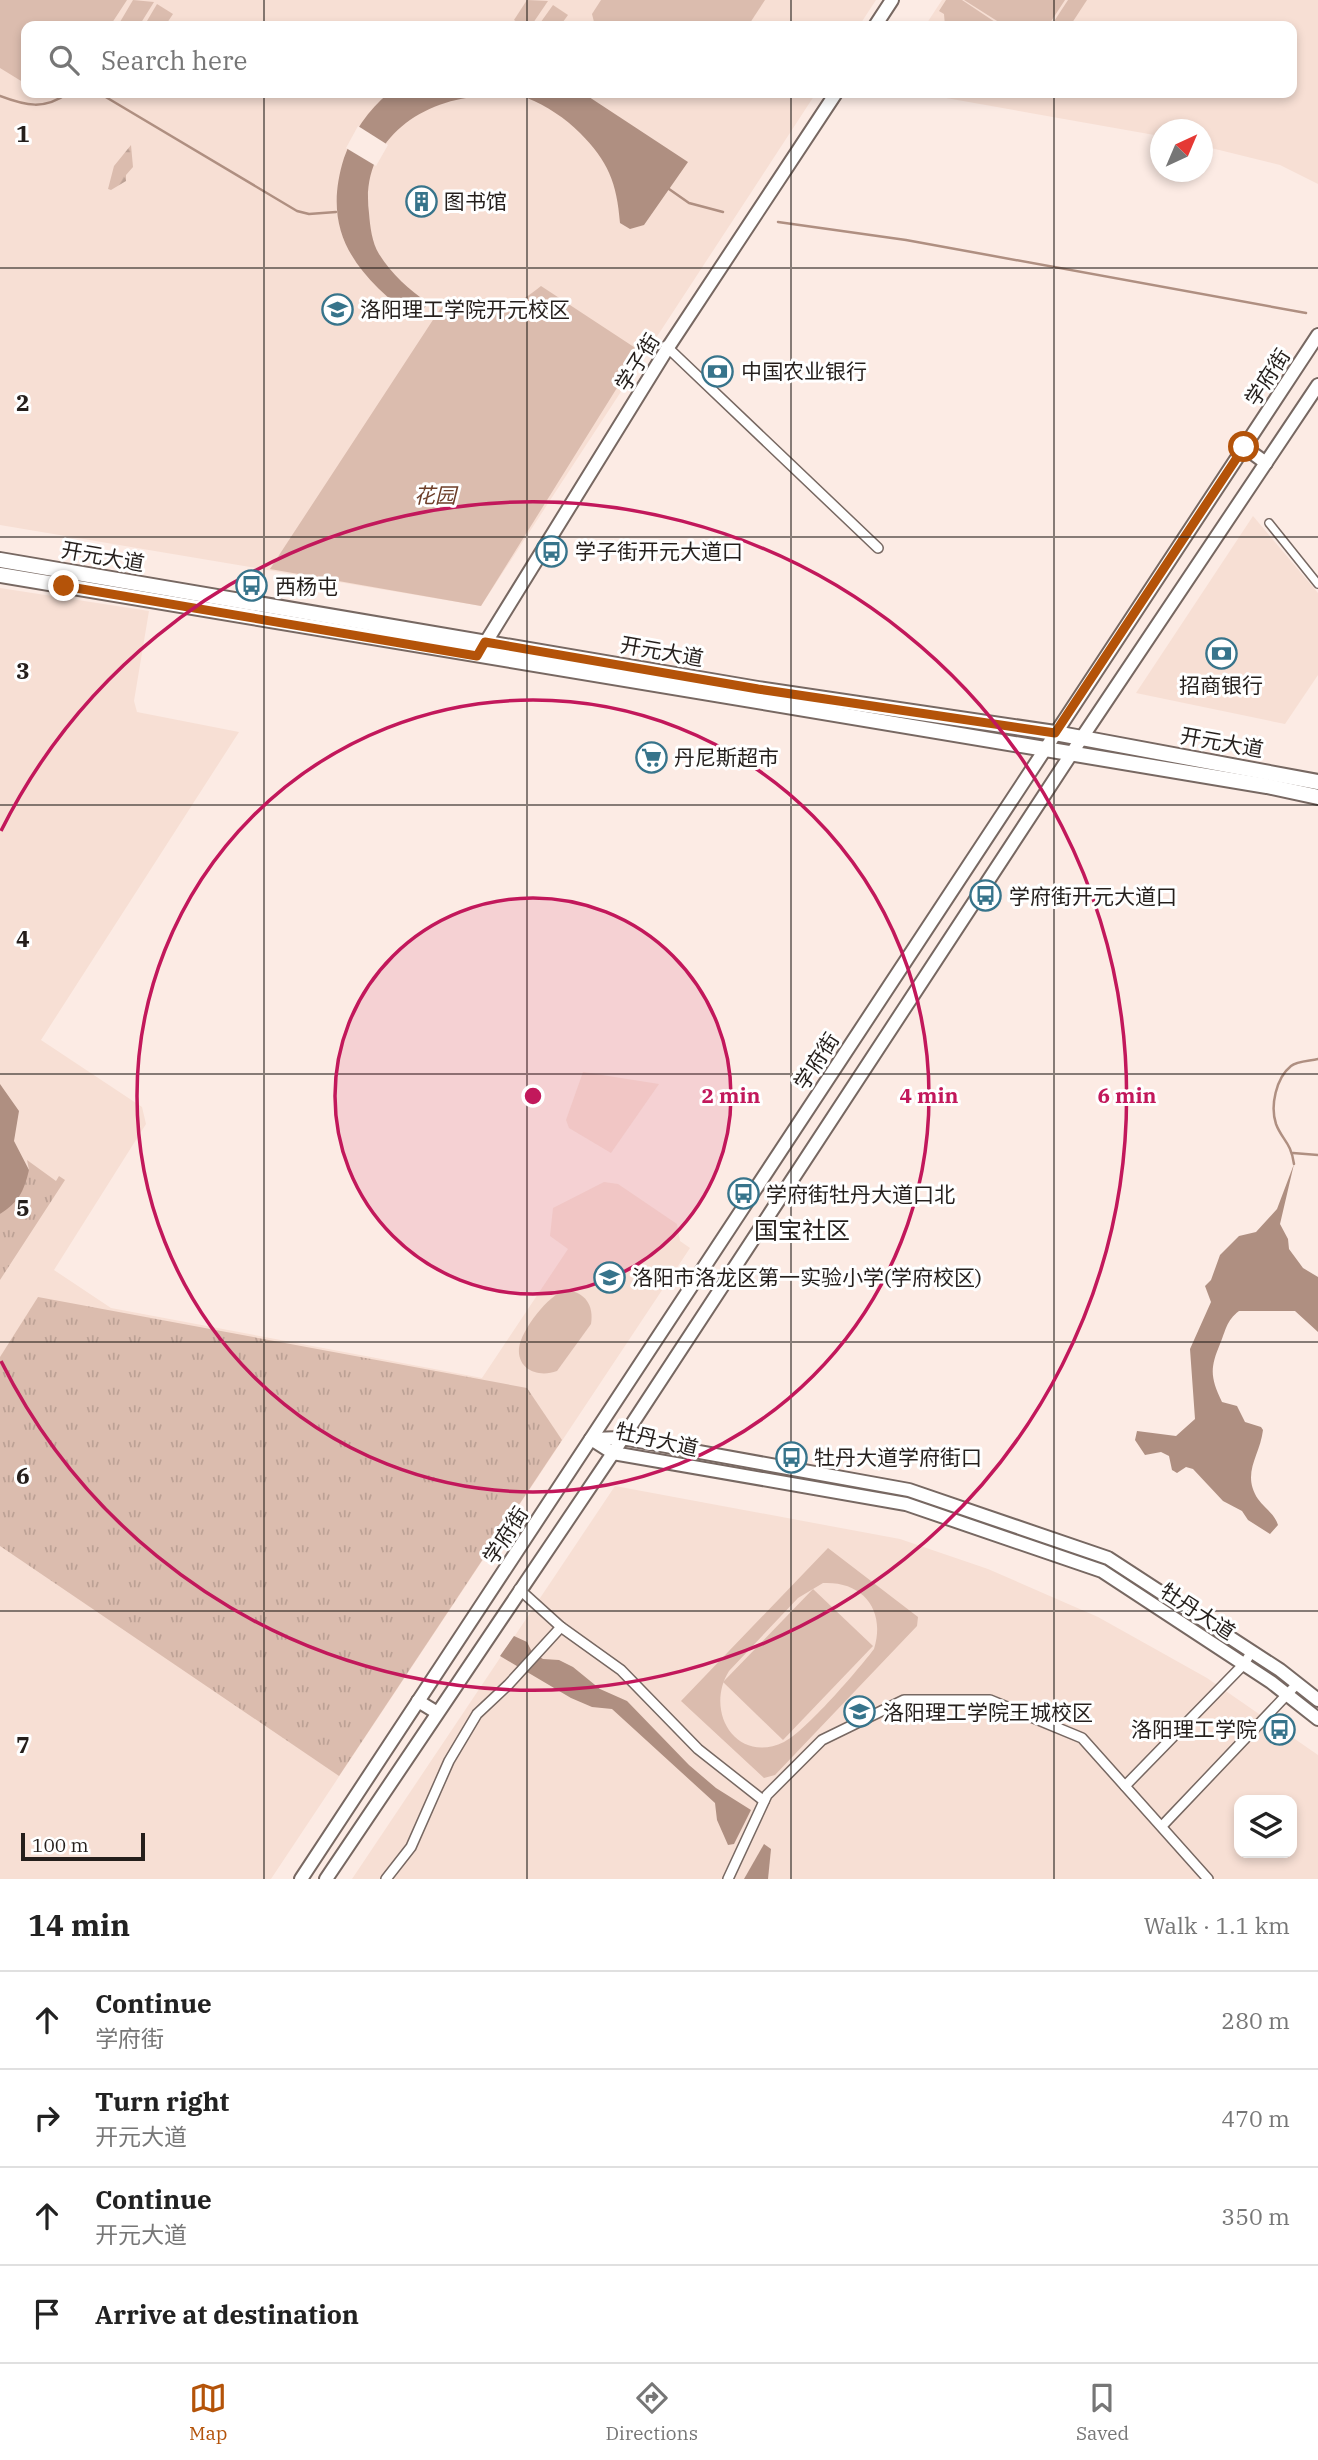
<!DOCTYPE html>
<meta charset="utf-8">
<style>
:root{--surface:#fff;--page:#f2f2f2;--text:#222;--muted:#767676;--line:#e0e0e0;--accent:#b45309}
body{margin:0;font-family:"IBM Plex Serif","Noto Sans SC",serif;background:var(--page);color:var(--text)}
.controls{position:absolute;right:21px;bottom:21px;display:grid;overflow:hidden;border-radius:14px;box-shadow:0 4px 10px #0003}
.controls button{width:63px;height:63px;display:grid;place-items:center;padding:0;border:0;border-bottom:2px solid var(--line);background:var(--surface);color:var(--text);font:35px sans-serif}
.compass{position:absolute;left:1150px;top:119px;width:63px;height:63px;border-radius:50%;background:var(--surface);box-shadow:0 4px 10px #0003;rotate:44deg}
.scale{position:absolute;left:21px;bottom:18px;width:124px;box-sizing:border-box;padding-left:7px;border:4px solid #251f1c;border-top:0;font-size:19px;line-height:24px;white-space:nowrap;color:#251f1c;-webkit-text-stroke:5px #fff;paint-order:stroke}
.stop{position:absolute;width:21px;height:21px;margin:-16px;border:5px solid #b45309;border-radius:50%;background:#fff}
.stop.end{background:#b45309;border-color:#fff;box-shadow:0 2px 7px #0008}
.list{margin:0;padding:0;list-style:none}
h2{display:flex;justify-content:space-between;align-items:center;height:91px;margin:0;padding:0 28px;font-size:30px}
h2 small{font-size:23px;font-weight:400;color:var(--muted)}
.list li{display:grid;grid-template-columns:46px 1fr auto;gap:21px;align-items:center;box-sizing:border-box;height:98px;padding:0 28px;border-top:2px solid var(--line)}
.list b{display:block;font-size:26px;white-space:nowrap}
.list p{margin:0;font-size:23px;white-space:nowrap;color:var(--muted)}
.list em{font-size:23px;font-style:normal;color:var(--muted)}
.icon{flex:none;width:38px;height:38px;fill:none;stroke:currentColor;stroke-width:2;stroke-linecap:round;stroke-linejoin:round}
.map{position:relative;flex:none;width:1318px;height:1879px;overflow:hidden}
.search{position:absolute;background:var(--surface);box-shadow:0 4px 10px #0003;left:21px;right:21px;top:21px;height:77px;display:flex;align-items:center;gap:18px;box-sizing:border-box;padding:0 24px;border-radius:14px;color:var(--muted);font-size:26px}
.sheet{height:483px;background:var(--surface)}
nav{display:flex;justify-content:space-around;align-items:center;box-sizing:border-box;height:98px;border-top:2px solid var(--line);background:var(--surface);font-size:19px;color:var(--muted)}
nav a{display:grid;justify-items:center;gap:4px}
nav .on{color:var(--accent)}
.map>svg:first-child{display:block}
.built{fill:#f7dfd4;fill-rule:evenodd}
.grass{fill:url(#grass-tufts)}
.forest{fill:url(#forest-firs)}
.park{fill:#dbbcae;fill-rule:evenodd}
.water{fill:#af8f81}
.pier{fill:#fcebe4}
.lines{fill:none;stroke-linecap:round;stroke-linejoin:round}
.stream{stroke:#af8f81;stroke-width:2.5}
.pedestrian-casing{stroke:#776862;stroke-width:10}
.minor-casing{stroke:#776862;stroke-width:12}
.tertiary-casing{stroke:#776862;stroke-width:16}
.secondary-casing{stroke:#776862;stroke-width:16}
.primary-casing{stroke:#776862;stroke-width:18}
.pedestrian{stroke:#fff;stroke-width:7}
.minor{stroke:#fff;stroke-width:9}
.tertiary{stroke:#fff;stroke-width:12}
.secondary{stroke:#fff;stroke-width:12}
.primary{stroke:#fff;stroke-width:14}
.route{stroke:#b45309;stroke-width:9}
.grid{fill:none;stroke:#251f1c;stroke-width:2;stroke-opacity:0.55}
.ring{fill:none;stroke:#c2185b;stroke-width:3.5}
.labels{text-anchor:middle;dominant-baseline:central;stroke-width:6;stroke-linejoin:round;paint-order:stroke}
.poi-label{font-size:21px;fill:#251f1c;stroke:#fff;text-anchor:start}
.street-label{font-size:21px;fill:#251f1c;stroke:#fff}
.park-label{font-size:21px;font-style:italic;fill:#6d3e29;stroke:#fff}
.quarter-label{font-size:24px;fill:#251f1c;stroke:#fff}
.grid-label{font-size:23px;text-anchor:middle;font-weight:bold;fill:#251f1c;stroke:#fff;stroke-width:6;stroke-linejoin:round;paint-order:stroke}
.centre{fill:#c2185b;stroke:#fff;stroke-width:3.5}
.ring-label{font-size:21px;text-anchor:middle;font-weight:bold;fill:#c2185b;stroke:#fff;stroke-width:6;stroke-linejoin:round;paint-order:stroke}
</style>
<div class="map">
<svg width="1318" height="1879" viewBox="0 0 1318 1879">
<defs>
<pattern id="grass-tufts" width="24" height="20" patternUnits="userSpaceOnUse" patternTransform="scale(1.75)"><rect width="24" height="20" fill="#dbbcae"/><path d="M3 7l-1-3M5 7V3M7 7l1-3M15 17l-1-3M17 17v-4M19 17l1-3" fill="none" stroke="#bca195"/></pattern>
<pattern id="forest-firs" width="22" height="20" patternUnits="userSpaceOnUse" patternTransform="scale(1.75)"><rect width="22" height="20" fill="#dbbcae"/><path d="M5 1l3.5 6h-7zM16 11l3.5 6h-7z" fill="#bca195"/></pattern>
</defs>
<rect width="100%" height="100%" fill="#fcebe4"/>
<!-- built -->
<g class="built">
<polygon points="0,0 876,0 859,26 26,26 26,93 816,93 481,606 0,525"/>
<polygon points="942,0 1318,0 1318,184 1280,165 1203,146 1202,130 1160,130 1160,136 918,93 1292,93 1292,26 925,26"/>
<polygon points="1253,516 1318,593 1318,675 1285,724 1136,693"/>
<polygon points="0,588 149,611 134,701 137,712 239,732 41,1040 142,1107 146,1124 54,1270 111,1308 482,1378 568,1249 550,1236 553,1208 604,1182 618,1184 677,1224 680,1241 690,1248 271,1879 0,1879"/>
<polygon points="583,1072 659,1084 611,1153 569,1128 566,1120"/>
<path d="M615 1486 900 1539 988 1569 1098 1617 1207 1678 1318 1755V1879H352ZM1239 1800H1292V1853H1239Z"/>
</g>
<!-- grass -->
<g class="grass">
<polygon points="27,1160 56,1181 59,1176 65,1180 0,1280 0,1214 29,1170"/>
<polygon points="38,1297 527,1388 562,1440 339,1776 0,1546 0,1357"/>
</g>
<!-- forest -->
<polygon class="forest" points="131,145 133,167 126,175 126,181 111,190 108,189 114,166"/>
<!-- park -->
<g class="park">
<polygon points="0,0 127,0 110,26 26,26 26,84 0,68"/>
<polygon points="133,0 154,2 139,26 127,26 120,22"/>
<polygon points="527,0 548,1 531,26 523,26 514,20"/>
<polygon points="601,0 765,0 748,26 595,26 592,14"/>
<polygon points="946,0 962,0 1001,26 945,26 944,14 939,11"/>
<polygon points="964,0 1065,0 1048,26 1005,26"/>
<polygon points="1068,0 1087,0 1070,26 1051,26"/>
<polygon points="157,4 173,14 165,26 144,26"/>
<polygon points="553,5 568,15 560,26 538,26"/>
<path d="M541 286 640 351 481 606 270 569 444 303C484 314 507 314 541 286Z"/>
<path d="M566 1290C585 1292 594 1305 591 1324L557 1371C539 1378 517 1370 519 1348 521 1330 549 1294 566 1290Z"/>
<path d="M828 1548 918 1617 917 1626 775 1775 764 1778 681 1701ZM823 1583C863 1581 886 1610 874 1649 858 1670 806 1731 784 1742 736 1765 704 1711 729 1671L798 1598Z"/>
<polygon points="813,1589 873,1646 783,1740 723,1682"/>
</g>
<!-- water -->
<g class="water">
<path d="M389 93H583L688 162 644 225 630 229 620 223C617 183 608 161 580 133 566 119 546 105 527 98 518 94 504 96 495 96 427 94 359 138 369 213 370 226 372 243 379 254 392 275 409 289 428 303L416 320C358 276 320 234 344 158 353 132 368 110 389 93Z"/>
<path d="M0 1084 19 1111 14 1141 29 1170C24 1191 19 1202 0 1214Z"/>
<path d="M1294 1164 1280 1224 1288 1239 1289 1249 1303 1268 1318 1277V1332L1295 1311H1239C1226 1321 1226 1330 1220 1344 1210 1368 1210 1377 1222 1402L1237 1406 1245 1422 1261 1427 1263 1430C1260 1456 1241 1473 1258 1499 1264 1508 1275 1514 1278 1525L1270 1534 1248 1520 1242 1511 1223 1501 1193 1469 1186 1467 1177 1473 1172 1470 1169 1456 1161 1452 1145 1455 1135 1440 1137 1431 1176 1436 1195 1419 1190 1349 1211 1302 1205 1286 1211 1280 1220 1255 1239 1236 1256 1232 1277 1209Z"/>
<polygon points="514,1636 527,1642 532,1652 543,1659 559,1660 573,1667 600,1689 627,1701 689,1765 716,1788 751,1810 734,1844 728,1845 717,1820 715,1803 612,1709 592,1707 571,1698 500,1656"/>
<polygon points="764,1844 771,1849 768,1879 744,1879"/>
</g>
<!-- pier -->
<polygon class="pier" points="358,126 388,145 376,166 346,148"/>
<g class="lines">
<!-- stream -->
<g class="stream">
<polyline points="99,93 297,211 309,214 336,212"/>
<path d="M0 96C26 106 45 110 68 93"/>
<polyline points="669,189 689,203 723,212"/>
<polyline points="778,222 906,240 1306,313"/>
<polyline points="1293,1153 1318,1155"/>
<path d="M1294 1164C1291 1142 1282 1140 1276 1124 1270 1106 1276 1078 1291 1066 1297 1061 1310 1061 1318 1059"/>
</g>
<defs>
<polyline id="pedestrian" points="1269,523 1318,584"/>
<g id="minor">
<polyline points="666,346 878,548"/>
<polyline points="519,1589 561,1627 621,1670 698,1749 764,1801"/>
<polyline points="1125,1786 1244,1664 1252,1651"/>
<polyline points="1162,1826 1297,1684"/>
<polyline points="386,1879 411,1847 449,1761 477,1714 508,1685 561,1627"/>
<polyline points="728,1879 767,1795 822,1740 904,1700 990,1700 1082,1738 1208,1879"/>
</g>
<g id="tertiary">
<polyline points="875,26 892,0"/>
<polyline points="481,650 667,349 836,93"/>
<polyline points="418,1701 436,1712"/>
</g>
<g id="secondary">
<polyline points="1244,447 1266,463"/>
<polyline points="591,1439 613,1453 906,1504 1102,1571 1271,1682 1318,1719"/>
<polyline points="591,1439 622,1438 909,1490 1108,1558 1280,1670 1318,1700"/>
<polyline points="301,1879 1318,335"/>
<polyline points="326,1879 613,1453 1081,739 1318,385"/>
</g>
<g id="primary">
<polyline points="0,560 758,689 1055,733 1318,782"/>
<polyline points="0,575 1267,786 1318,797"/>
</g>
</defs>
<!-- pedestrian casing -->
<use href="#pedestrian" class="pedestrian-casing"/>
<!-- minor casing -->
<use href="#minor" class="minor-casing"/>
<!-- tertiary casing -->
<use href="#tertiary" class="tertiary-casing"/>
<!-- secondary casing -->
<use href="#secondary" class="secondary-casing"/>
<!-- primary casing -->
<use href="#primary" class="primary-casing"/>
<!-- pedestrian -->
<use href="#pedestrian" class="pedestrian"/>
<!-- minor -->
<use href="#minor" class="minor"/>
<!-- tertiary -->
<use href="#tertiary" class="tertiary"/>
<!-- secondary -->
<use href="#secondary" class="secondary"/>
<!-- primary -->
<use href="#primary" class="primary"/>
</g>
<g class="lines">
<!-- route -->
<polyline class="route" points="64,586 477,656 485,642 758,689 1055,733 1244,447"/>
</g>
<!-- grid -->
<path class="grid" d="M264 0V26M527 0V26M791 0V26M1054 0V26M264 93V1879M527 93V1879M791 93V1879M1054 93V1879M0 268H1318M0 537H1318M0 805H1318M0 1074H1318M0 1342H1318M0 1611H1318"/>
<!-- distance rings -->
<circle cx="533" cy="1096" r="198" fill="#c2185b" fill-opacity=".12"/>
<g class="ring">
<circle cx="533" cy="1096" r="198"/>
<circle cx="533" cy="1096" r="396"/>
<path d="M1 831A594 594 0 1 1 1 1361"/>
</g>
<!-- icons -->
<defs>
<symbol id="building-ring" viewBox="-11 -11 22 22"><circle r="9.5" fill="#fff" stroke="#37748b" stroke-width="1.5"/><path d="M-4-6H4V6H1V3H-1V6H-4ZM-2.5-4.3h1.7v1.8h-1.7ZM.8-4.3h1.7v1.8H.8ZM-2.5-1h1.7V.8h-1.7ZM.8-1h1.7V.8H.8Z" fill="#37748b"/></symbol>
<symbol id="university-ring" viewBox="-11 -11 22 22"><circle r="9.5" fill="#fff" stroke="#37748b" stroke-width="1.5"/><path d="M0-5L7-2L0 1L-7-2ZM-4 1L0 2.5L4 1V4Q0 6-4 4Z" fill="#37748b"/></symbol>
<symbol id="bank-ring" viewBox="-11 -11 22 22"><circle r="9.5" fill="#fff" stroke="#37748b" stroke-width="1.5"/><path d="M-6-4H6V4H-6ZM0-2.3a2.3 2.3 0 1 0 0 4.6a2.3 2.3 0 1 0 0-4.6Z" fill="#37748b"/></symbol>
<symbol id="bus-ring" viewBox="-11 -11 22 22"><circle r="9.5" fill="#fff" stroke="#37748b" stroke-width="1.5"/><path d="M-5-6H5V4H4V6H2V4H-2V6H-4V4H-5ZM-3.5-4V0h7V-4ZM-3.5 1.2v1.5H-2V1.2ZM2 1.2v1.5H3.5V1.2Z" fill="#37748b"/></symbol>
<symbol id="supermarket-ring" viewBox="-11 -11 22 22"><circle r="9.5" fill="#fff" stroke="#37748b" stroke-width="1.5"/><path d="M-6-5.5h2.5l.6 2H6L4.5 2H-2.5L-4.4-4H-6ZM-1.5 3.2a1.3 1.3 0 1 0 .1 0ZM3 3.2a1.3 1.3 0 1 0 .1 0Z" fill="#37748b"/></symbol>
<symbol id="school-ring" viewBox="-11 -11 22 22"><circle r="9.5" fill="#fff" stroke="#37748b" stroke-width="1.5"/><path d="M0-5L7-2L0 1L-7-2ZM-4 1L0 2.5L4 1V4Q0 6-4 4Z" fill="#37748b"/></symbol>
</defs>
<g fill-rule="evenodd">
<use href="#building-ring" x="404" y="184" width="35" height="35"/>
<use href="#university-ring" x="320" y="292" width="35" height="35"/>
<use href="#bank-ring" x="700" y="354" width="35" height="35"/>
<use href="#bus-ring" x="534" y="534" width="35" height="35"/>
<use href="#bus-ring" x="234" y="568" width="35" height="35"/>
<use href="#bank-ring" x="1204" y="636" width="35" height="35"/>
<use href="#supermarket-ring" x="634" y="740" width="35" height="35"/>
<use href="#bus-ring" x="968" y="878" width="35" height="35"/>
<use href="#bus-ring" x="726" y="1176" width="35" height="35"/>
<use href="#school-ring" x="592" y="1260" width="35" height="35"/>
<use href="#bus-ring" x="774" y="1440" width="35" height="35"/>
<use href="#university-ring" x="842" y="1694" width="35" height="35"/>
<use href="#bus-ring" x="1262" y="1712" width="35" height="35"/>
</g>
<g class="labels">
<!-- poi labels -->
<g class="poi-label">
<text x="444" y="201">图书馆</text>
<text x="360" y="309">洛阳理工学院开元校区</text>
<text x="741" y="371">中国农业银行</text>
<text x="575" y="551">学子街开元大道口</text>
<text x="275" y="586">西杨屯</text>
<text x="1221" y="685" text-anchor="middle">招商银行</text>
<text x="674" y="757">丹尼斯超市</text>
<text x="1009" y="896">学府街开元大道口</text>
<text x="766" y="1194">学府街牡丹大道口北</text>
<text x="632" y="1277">洛阳市洛龙区第一实验小学(学府校区)</text>
<text x="814" y="1457">牡丹大道学府街口</text>
<text x="883" y="1712">洛阳理工学院王城校区</text>
<text x="1257" y="1729" text-anchor="end">洛阳理工学院</text>
</g>
<!-- street labels -->
<g class="street-label">
<text transform="translate(637 362) rotate(-58)">学子街</text>
<text transform="translate(1267 377) rotate(-57)">学府街</text>
<text transform="translate(103 556) rotate(10)">开元大道</text>
<text transform="translate(662 651) rotate(10)">开元大道</text>
<text transform="translate(1222 742) rotate(10)">开元大道</text>
<text transform="translate(816 1061) rotate(-57)">学府街</text>
<text transform="translate(657 1439) rotate(13)">牡丹大道</text>
<text transform="translate(505 1535) rotate(-57)">学府街</text>
<text transform="translate(1198 1611) rotate(33)">牡丹大道</text>
</g>
<!-- park labels -->
<g class="park-label">
<text x="435" y="495">花园</text>
</g>
<!-- quarter labels -->
<g class="quarter-label">
<text x="802" y="1230">国宝社区</text>
</g>
</g>
<g class="grid-label">
<text x="23" y="142">1</text>
<text x="23" y="411">2</text>
<text x="23" y="679">3</text>
<text x="23" y="947">4</text>
<text x="23" y="1216">5</text>
<text x="23" y="1484">6</text>
<text x="23" y="1753">7</text>
</g>
<circle cx="533" cy="1096" r="10" class="centre"/>
<g class="ring-label">
<text x="731" y="1103">2 min</text>
<text x="929" y="1103">4 min</text>
<text x="1127" y="1103">6 min</text>
</g>
</svg>
<div class="controls">
<button><svg class="icon" aria-label="layers" viewBox="0 0 24 24"><path d="M12 4l9 5-9 5-9-5zM3 14l9 5 9-5"/></svg></button>
</div>
<svg class="compass" viewBox="-18 -18 36 36"><path d="M0-13l5 13h-10z" fill="#e53935"/><path d="M0 13l5-13h-10z" fill="#767676"/></svg>
<div class="scale">100 m</div>
<div class="stop" style="left:1244px;top:447px"></div>
<div class="stop end" style="left:64px;top:586px"></div>
<div class="search"><svg class="icon" aria-label="search" viewBox="0 0 24 24"><circle cx="10" cy="10" r="6"/><path d="M15 15l6 6"/></svg>Search here</div>
</div>
<section class="sheet">
<h2>14 min<small>Walk · 1.1 km</small></h2>
<ul class="list">
<li><svg class="icon" aria-label="ahead" viewBox="0 0 24 24"><path d="M12 20V5M6 11l6-6 6 6"/></svg><div><b>Continue</b><p>学府街</p></div><em>280 m</em></li>
<li><svg class="icon" aria-label="right" viewBox="0 0 24 24"><path d="M7 20v-9h11M14 6l5 5-5 5"/></svg><div><b>Turn right</b><p>开元大道</p></div><em>470 m</em></li>
<li><svg class="icon" aria-label="ahead" viewBox="0 0 24 24"><path d="M12 20V5M6 11l6-6 6 6"/></svg><div><b>Continue</b><p>开元大道</p></div><em>350 m</em></li>
<li><svg class="icon" aria-label="arrive" viewBox="0 0 24 24"><path d="M6 21V4h12l-3 4 3 4H6"/></svg><div><b>Arrive at destination</b></div></li>
</ul>
</section>
<nav>
<a class="on"><svg class="icon" aria-label="map" viewBox="0 0 24 24"><path d="M3 6l6-2 6 2 6-2v14l-6 2-6-2-6 2zM9 4v14M15 6v14"/></svg>Map</a>
<a><svg class="icon" aria-label="directions" viewBox="0 0 24 24"><path d="M12 3l9 9-9 9-9-9zM9 14v-3h6M13 9l2 2-2 2"/></svg>Directions</a>
<a><svg class="icon" aria-label="saved" viewBox="0 0 24 24"><path d="M7 4h10v16l-5-4-5 4z"/></svg>Saved</a>
</nav>
